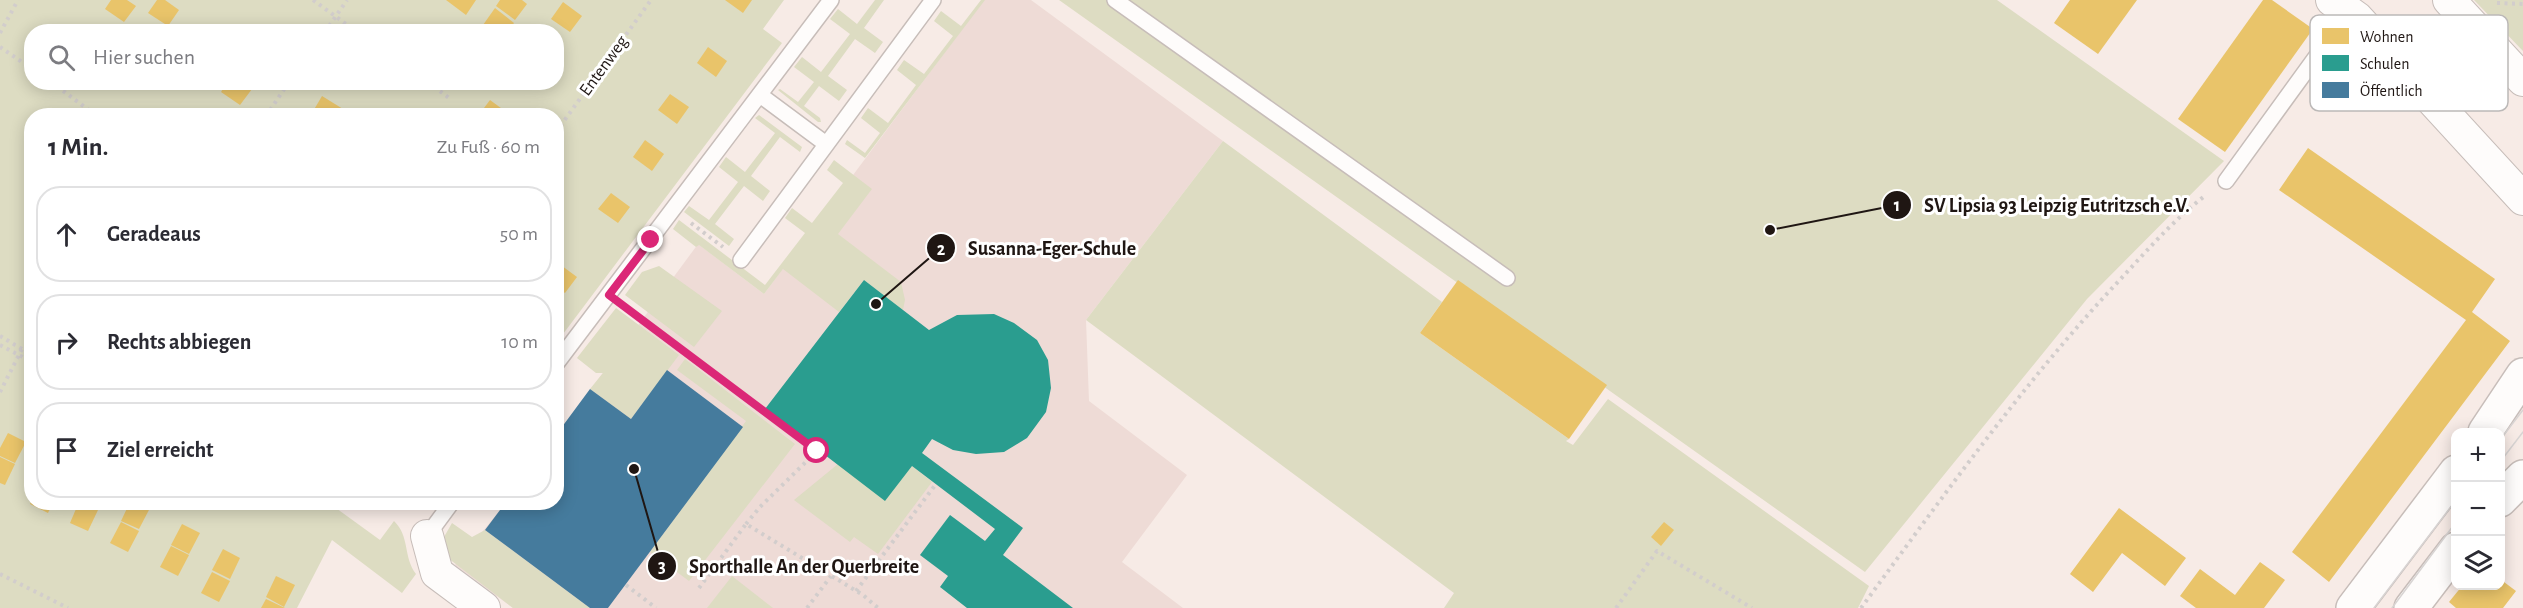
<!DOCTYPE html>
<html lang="de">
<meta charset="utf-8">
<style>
:root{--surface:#fff;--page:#f7f7f7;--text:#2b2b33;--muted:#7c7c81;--line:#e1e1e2}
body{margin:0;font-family:"Alegreya Sans",sans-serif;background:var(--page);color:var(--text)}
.controls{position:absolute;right:18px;bottom:18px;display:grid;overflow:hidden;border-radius:12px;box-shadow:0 3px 15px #0003}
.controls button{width:54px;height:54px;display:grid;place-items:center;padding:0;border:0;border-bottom:2px solid var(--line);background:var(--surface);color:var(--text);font:30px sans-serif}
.stop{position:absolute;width:18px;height:18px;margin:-14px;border:4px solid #db2777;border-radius:50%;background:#fff}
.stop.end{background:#db2777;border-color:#fff;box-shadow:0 2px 6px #0008}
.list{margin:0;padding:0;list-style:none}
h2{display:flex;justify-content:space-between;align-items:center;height:78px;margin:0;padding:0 24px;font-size:26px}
h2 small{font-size:20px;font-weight:400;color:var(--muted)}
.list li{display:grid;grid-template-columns:39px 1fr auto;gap:18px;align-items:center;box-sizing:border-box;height:96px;margin:0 12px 12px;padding:0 12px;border:2px solid var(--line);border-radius:24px}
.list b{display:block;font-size:22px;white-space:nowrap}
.list em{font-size:20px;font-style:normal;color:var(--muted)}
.icon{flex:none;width:33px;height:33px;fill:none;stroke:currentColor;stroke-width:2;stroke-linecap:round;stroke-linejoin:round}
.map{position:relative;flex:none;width:2523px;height:608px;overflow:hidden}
.search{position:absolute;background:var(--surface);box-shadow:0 3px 15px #0003;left:24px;top:24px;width:540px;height:66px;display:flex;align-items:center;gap:15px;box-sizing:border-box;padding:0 21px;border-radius:24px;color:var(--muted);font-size:22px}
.panel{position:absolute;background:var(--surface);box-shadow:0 3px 15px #0003;left:24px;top:108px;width:540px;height:402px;border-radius:24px}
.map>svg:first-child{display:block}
.education{fill:#eedbd6}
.green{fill:#dddcc2;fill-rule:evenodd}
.homes{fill:#e9c46a}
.schools{fill:#2a9d8f}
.public{fill:#457b9d}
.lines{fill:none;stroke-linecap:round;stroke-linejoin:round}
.service-casing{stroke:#c7bdb9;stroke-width:18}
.minor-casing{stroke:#c7bdb9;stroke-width:34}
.secondary-casing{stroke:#c7bdb9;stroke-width:36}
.path{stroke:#d2cdcc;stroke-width:4;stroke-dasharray:3 4.5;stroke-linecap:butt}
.service{stroke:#fefcfb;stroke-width:15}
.minor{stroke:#fefcfb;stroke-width:32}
.secondary{stroke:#fefcfb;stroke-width:33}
.tram{stroke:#d8d4d3;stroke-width:1.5}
.route{stroke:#db2777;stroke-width:8}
.labels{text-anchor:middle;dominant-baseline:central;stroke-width:6;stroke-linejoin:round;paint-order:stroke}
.street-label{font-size:18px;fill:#1f1613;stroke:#fff}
.key{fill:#fff;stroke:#bcb9b8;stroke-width:1.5}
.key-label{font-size:16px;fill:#1f1613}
.leader{fill:none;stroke:#1f1613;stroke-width:2}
.callout-dot{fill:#1f1613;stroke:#fff;stroke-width:2}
.mark-label{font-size:18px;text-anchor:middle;font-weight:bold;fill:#fff}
.callout-label{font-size:20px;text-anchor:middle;font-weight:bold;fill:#1f1613;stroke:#fff;stroke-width:6;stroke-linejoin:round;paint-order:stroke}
</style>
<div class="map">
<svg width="2523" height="608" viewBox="0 0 2523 608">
<rect width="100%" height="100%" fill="#f7ebe6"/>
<!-- education -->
<polygon class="education" points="984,0 1031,0 1223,141 1086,320 1089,401 1187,475 1122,562 1183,608 513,608 455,565 506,503 556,502 557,435 698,244 764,294"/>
<!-- green -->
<g class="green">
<path d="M0 0H784L763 29 782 43 557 342 556 116H32V502L329 503 380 540 394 521C410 536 403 557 416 574L402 593 332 540 297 608H0ZM32 32H556V82H32Z"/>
<polygon points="875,0 884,0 864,28 883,42 875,53 855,39 828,76 847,90 839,101 819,86 804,106 820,118 821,122 818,122 778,90 780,89 798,102 814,82 794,67 802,57 821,72 850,34 830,19 838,9 857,24"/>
<polygon points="981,0 985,0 865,158 845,144 847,140 865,153 880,133 861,118 868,108 888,123 916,85 897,70 904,60 924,74 953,36 934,21 941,11 961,26"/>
<polygon points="1059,0 1997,0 2224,161 2087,299 1865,572"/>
<polygon points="2474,0 2523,0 2523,51"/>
<polygon points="759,115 802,147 800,152 780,137 751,176 770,191 763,201 744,186 715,224 734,239 729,246 684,212 689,206 709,220 738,182 719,167 726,157 745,172 775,133 755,118"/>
<polygon points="1223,141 1442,302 1420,333 1569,439 1566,441 1573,445 1608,399 1869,586 1858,608 1444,608 1454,593 1086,320"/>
<polygon points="834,160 872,189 838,234 901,282 905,300 903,310 864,280 839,312 783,269 764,294 699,245 696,247 673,229 679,220 765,285 805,233 785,218 792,208 812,223 843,183 827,170"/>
<polygon points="659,266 722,311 694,347 625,295 642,272"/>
<polygon points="616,308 679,355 631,419 590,389 603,373 596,373 577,358"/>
<polygon points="685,359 795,444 689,581 650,552 746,421 677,370"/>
<polygon points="838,464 912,466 932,482 878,554 854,537 850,542 794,500"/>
<polygon points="452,523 472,537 485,530 590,608 513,608 444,555 444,537"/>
<polygon points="732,576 773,608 707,608"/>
</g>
<!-- homes -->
<g class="homes">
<polygon points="111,0 127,0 136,6 124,22 105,9"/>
<polygon points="157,0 165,0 179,10 168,26 148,13"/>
<polygon points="446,0 476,0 466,15"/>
<polygon points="500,0 522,0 527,4 515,20 496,6"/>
<polygon points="725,0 752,0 743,13"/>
<polygon points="2070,0 2137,0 2098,54 2054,23"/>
<polygon points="2263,0 2272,0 2313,29 2225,152 2178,119"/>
<polygon points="563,2 582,16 570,32 551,19"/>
<polygon points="495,8 514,23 507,32 492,32 483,25"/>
<polygon points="708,47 727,61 716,77 697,63"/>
<polygon points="227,82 242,82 252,89 240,105 221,92"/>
<polygon points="670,94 689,107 677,124 658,110"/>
<polygon points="322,96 343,109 339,116 316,116 312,113"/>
<polygon points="490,100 509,114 508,116 478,116"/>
<polygon points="645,140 664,154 652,171 633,157"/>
<polygon points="2308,148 2495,279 2472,312 2510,341 2329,582 2292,552 2466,320 2279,190"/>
<polygon points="611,193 630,207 618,223 598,209"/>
<polygon points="558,263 577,277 565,293 556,287"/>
<polygon points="1458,280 1607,385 1569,439 1420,333"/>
<polygon points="8,433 26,442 15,463 0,456 0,448"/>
<polygon points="0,457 15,464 5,485 0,483"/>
<polygon points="31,502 53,502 48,513 30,504"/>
<polygon points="79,502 98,510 88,531 70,523"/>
<polygon points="130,502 138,502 150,508 139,529 121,521"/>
<polygon points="2119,508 2186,558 2165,586 2122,553 2093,592 2070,574"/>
<polygon points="121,522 139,531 128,552 110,543"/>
<polygon points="1664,522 1674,530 1661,546 1651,537"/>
<polygon points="182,524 200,533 189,554 171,545"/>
<polygon points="171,546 189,555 178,576 160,567"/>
<polygon points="223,549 240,558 230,579 212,570"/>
<polygon points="2260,562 2285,580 2264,608 2196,608 2180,596 2200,569 2235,595"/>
<polygon points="212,572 230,581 219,602 201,593"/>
<polygon points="276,576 295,585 284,607 266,597"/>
<polygon points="2500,579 2516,591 2503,608 2456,608 2449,602 2462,586 2500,586"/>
<polygon points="266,599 285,608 261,608"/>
</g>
<!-- schools -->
<polygon class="schools" points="864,280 929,330 957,315 994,314 1014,323 1037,340 1048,360 1051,388 1046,412 1027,438 1004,452 976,454 953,450 932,439 922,453 1023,528 1003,555 1073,608 967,608 940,587 948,576 920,555 950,515 985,541 995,529 912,466 885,501 765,409"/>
<!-- public -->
<polygon class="public" points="667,370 743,427 608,608 590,608 485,530 506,502 556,502 556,435 590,389 631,419"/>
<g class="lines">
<defs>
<g id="service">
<polyline points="1115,0 1507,278"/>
<polyline points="760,95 826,144"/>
<polyline points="2226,181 2324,46 2357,18"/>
<polyline points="741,260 933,0"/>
<polyline points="556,364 831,0"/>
<polyline points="427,536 452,502"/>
</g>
<g id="minor">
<polyline points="2332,0 2357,18 2523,199"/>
<polyline points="2449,0 2523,80"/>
<polyline points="427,536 437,573 484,608"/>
</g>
<g id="secondary">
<polyline points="2485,432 2523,375"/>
<polyline points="2500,500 2523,477"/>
<polyline points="2353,608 2456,472"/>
<polyline points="2411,608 2456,549"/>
</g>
</defs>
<!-- service casing -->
<use href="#service" class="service-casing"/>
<!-- minor casing -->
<use href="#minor" class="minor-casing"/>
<!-- secondary casing -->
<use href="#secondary" class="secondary-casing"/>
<!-- path -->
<g class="path">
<polyline points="313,0 357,32"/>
<polyline points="2497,3 2523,4"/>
<polyline points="325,32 347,0"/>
<polyline points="0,33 18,0"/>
<polyline points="0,47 32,69"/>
<polyline points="51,82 97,116"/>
<polyline points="428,82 449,98"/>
<polyline points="266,116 289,82"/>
<polyline points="556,132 651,0"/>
<polyline points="691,223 723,247"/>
<polyline points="627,307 817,451 760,507 746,524"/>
<polyline points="0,336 22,349"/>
<polyline points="0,345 32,362"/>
<polyline points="0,392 22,349 32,350"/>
<polyline points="0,574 68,608"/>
<polyline points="626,585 656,608"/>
<polyline points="699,588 746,524 863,595 878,608"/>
<polyline points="856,591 936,484"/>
<polyline points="807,608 831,576"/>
<polyline points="1616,608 1657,551 1752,608"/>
<path d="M1861 608C1942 498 2022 385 2115 285 2144 254 2172 221 2206 195"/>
</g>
<!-- service -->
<use href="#service" class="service"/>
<!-- minor -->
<use href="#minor" class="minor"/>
<!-- secondary -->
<use href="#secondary" class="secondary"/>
<!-- tram -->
<g class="tram">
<polyline points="2500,440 2523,410"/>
<polyline points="2500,462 2523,432"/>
<polyline points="2374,608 2456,500"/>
<polyline points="2392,608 2456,522"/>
</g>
</g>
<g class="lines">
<!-- route -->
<polyline class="route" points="651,240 609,295 817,451"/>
</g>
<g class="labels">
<!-- street labels -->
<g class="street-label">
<text transform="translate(604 66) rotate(-54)">Entenweg</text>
</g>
</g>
<!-- legend -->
<rect x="2310" y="15" width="198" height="96" rx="9" class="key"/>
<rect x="2322" y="28" width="27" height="16" fill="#e9c46a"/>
<rect x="2322" y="55" width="27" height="16" fill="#2a9d8f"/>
<rect x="2322" y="82" width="27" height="16" fill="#457b9d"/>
<g class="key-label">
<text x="2360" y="42">Wohnen</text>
<text x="2360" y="69">Schulen</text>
<text x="2360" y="96">Öffentlich</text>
</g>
<!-- callouts -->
<path class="leader" d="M1770 230L1897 205M876 304L941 248M634 469L662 566"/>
<g class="callout-dot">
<circle cx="1770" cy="230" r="6"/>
<circle cx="876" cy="304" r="6"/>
<circle cx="634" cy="469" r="6"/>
<circle cx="1897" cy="205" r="15"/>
<circle cx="941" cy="248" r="15"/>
<circle cx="662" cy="566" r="15"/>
</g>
<g class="mark-label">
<text x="1897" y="211">1</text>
<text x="941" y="255">2</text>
<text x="662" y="572">3</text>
</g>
<g class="callout-label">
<text x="2057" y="212">SV Lipsia 93 Leipzig Eutritzsch e.V.</text>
<text x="1052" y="255">Susanna-Eger-Schule</text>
<text x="804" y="573">Sporthalle An der Querbreite</text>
</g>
</svg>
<div class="controls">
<button>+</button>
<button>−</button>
<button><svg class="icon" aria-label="layers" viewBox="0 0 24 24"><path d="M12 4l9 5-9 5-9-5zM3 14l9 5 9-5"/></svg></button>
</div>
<div class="stop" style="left:817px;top:451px"></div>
<div class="stop end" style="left:651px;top:240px"></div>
<div class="search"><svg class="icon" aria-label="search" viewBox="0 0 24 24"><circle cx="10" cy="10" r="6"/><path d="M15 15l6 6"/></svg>Hier suchen</div>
<section class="panel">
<h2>1 Min.<small>Zu Fuß · 60 m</small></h2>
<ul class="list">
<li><svg class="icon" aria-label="ahead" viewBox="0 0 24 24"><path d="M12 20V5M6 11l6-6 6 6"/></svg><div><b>Geradeaus</b></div><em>50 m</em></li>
<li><svg class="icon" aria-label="right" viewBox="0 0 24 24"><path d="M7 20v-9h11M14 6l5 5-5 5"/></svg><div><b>Rechts abbiegen</b></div><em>10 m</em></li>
<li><svg class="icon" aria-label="arrive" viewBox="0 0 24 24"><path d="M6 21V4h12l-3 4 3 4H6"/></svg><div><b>Ziel erreicht</b></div></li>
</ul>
</section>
</div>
